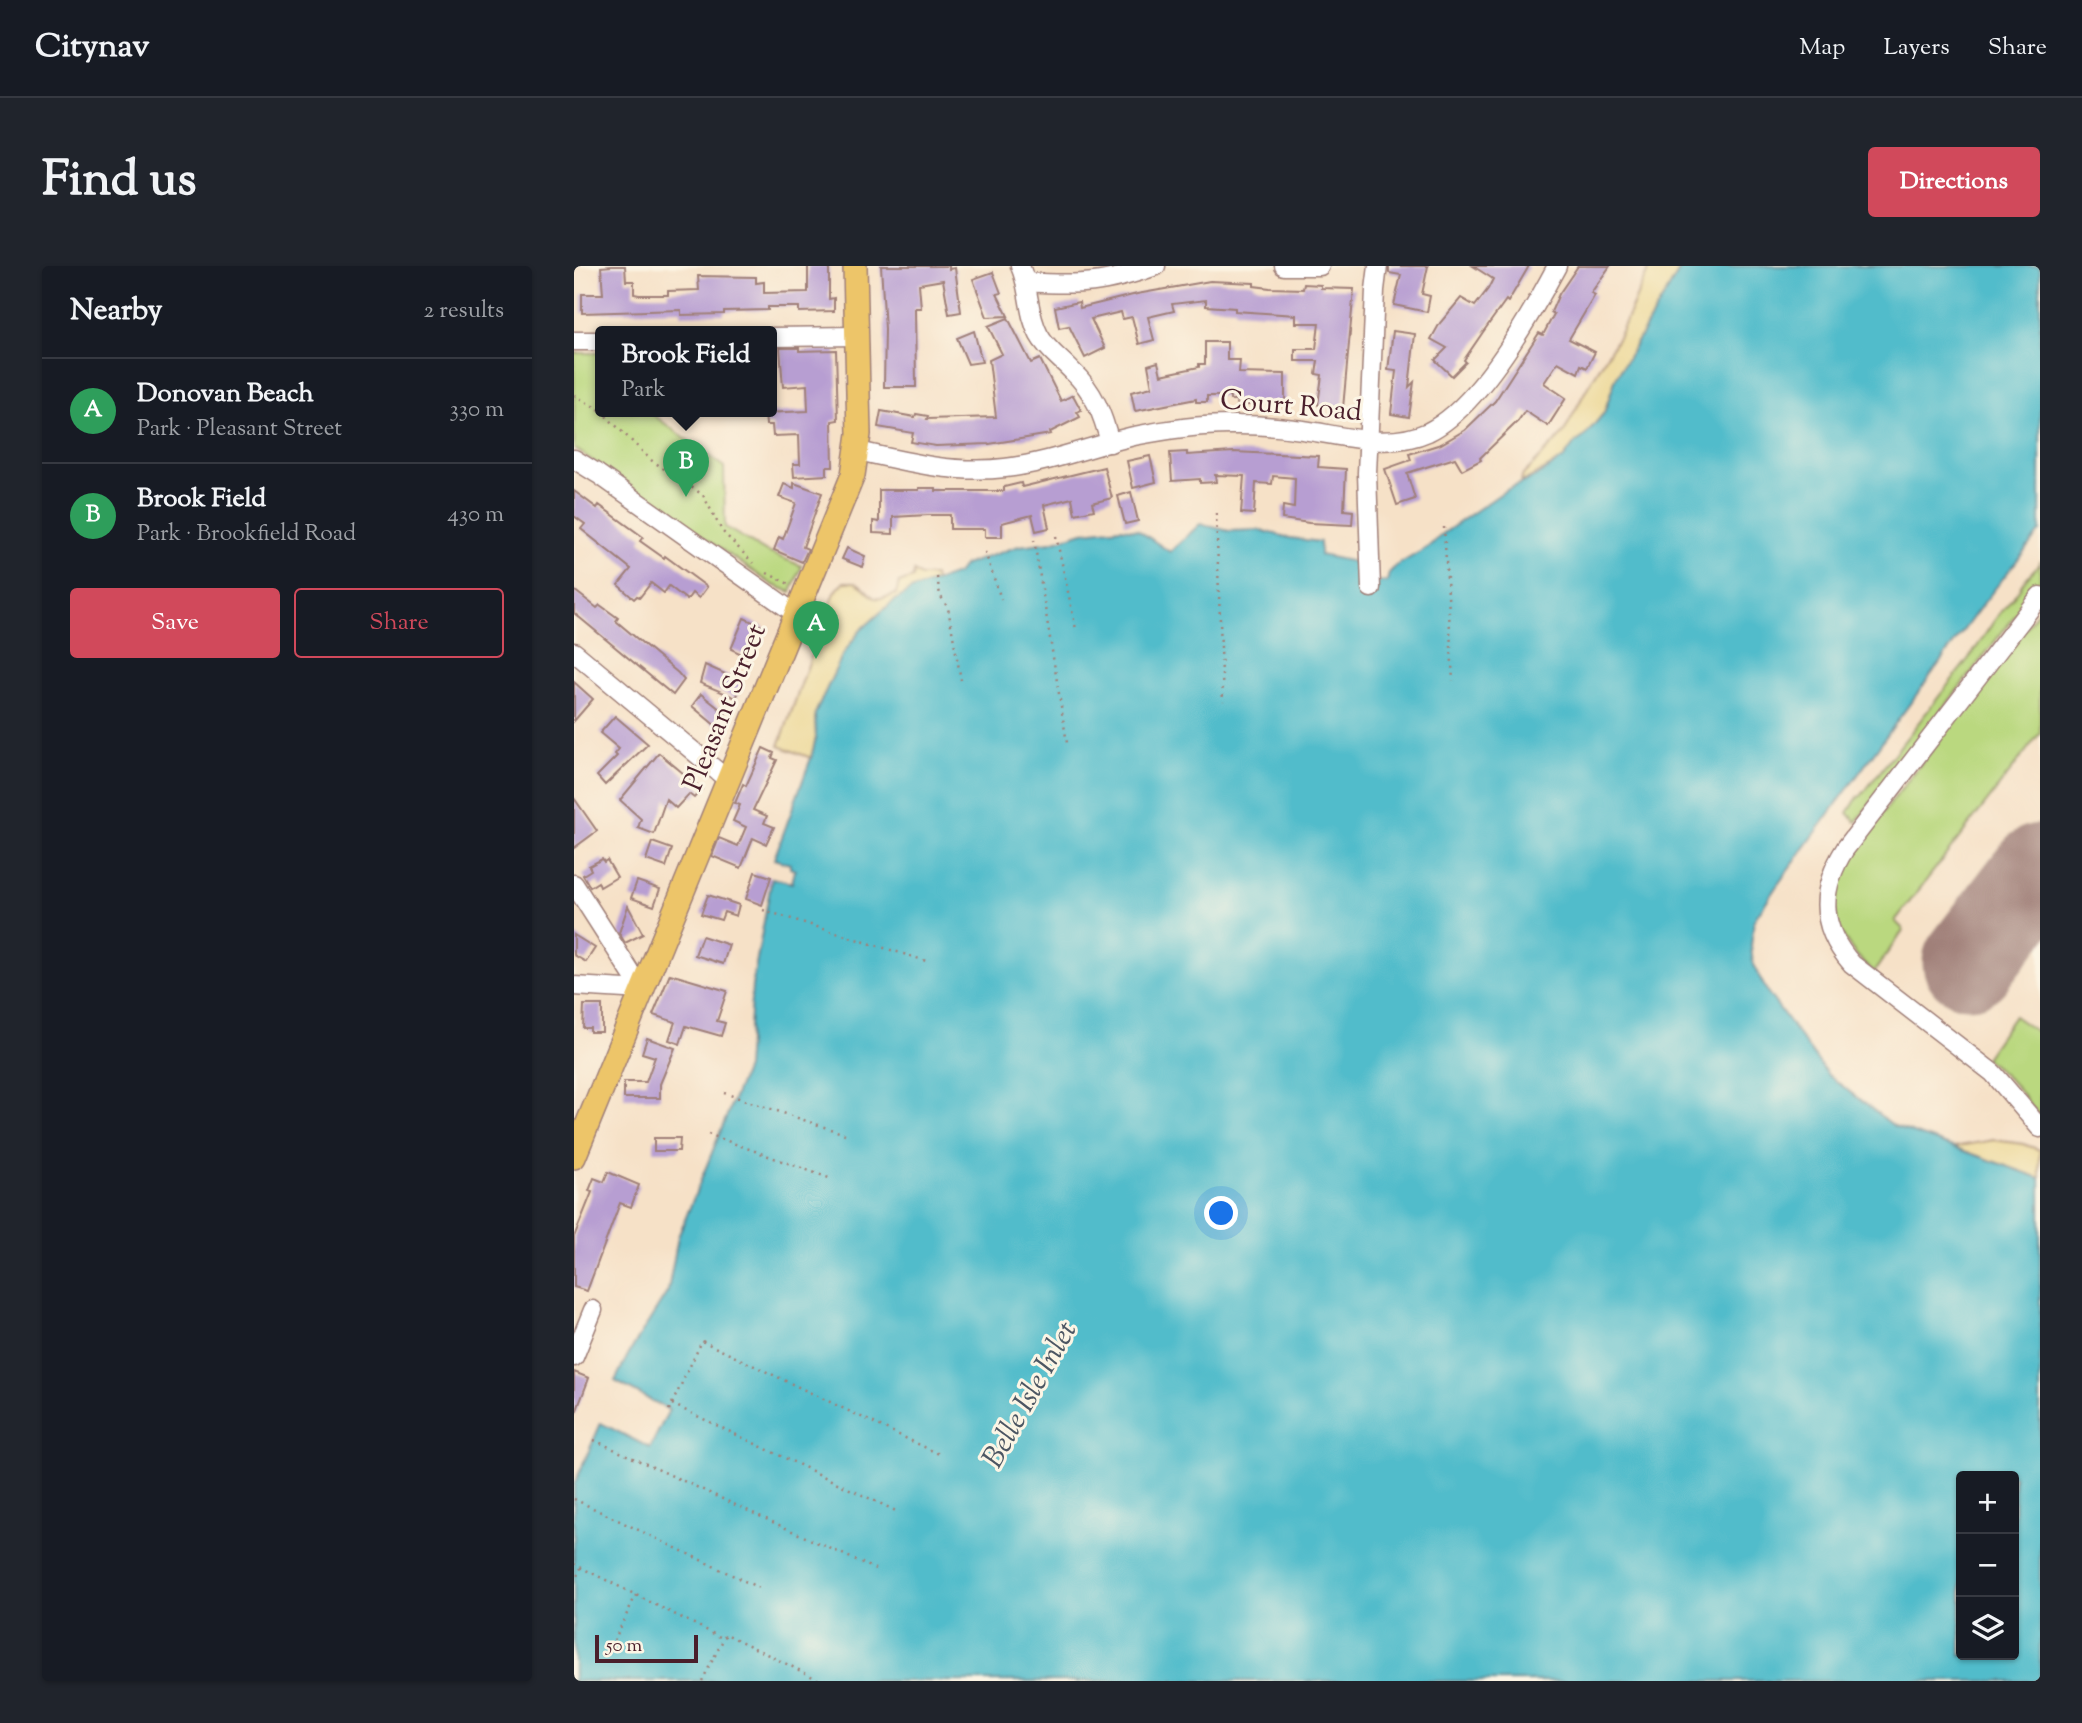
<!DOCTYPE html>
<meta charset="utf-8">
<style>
:root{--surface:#171b24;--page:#20242c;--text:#f1f3f6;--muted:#9ea1a6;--line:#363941;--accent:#d1495b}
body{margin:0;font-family:"Sorts Mill Goudy",serif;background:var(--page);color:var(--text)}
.controls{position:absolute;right:21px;bottom:21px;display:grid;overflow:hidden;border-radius:7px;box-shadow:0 2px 5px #0004}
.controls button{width:63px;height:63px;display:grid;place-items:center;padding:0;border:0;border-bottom:2px solid var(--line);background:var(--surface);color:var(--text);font:35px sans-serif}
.scale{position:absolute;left:21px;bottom:18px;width:103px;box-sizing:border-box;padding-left:7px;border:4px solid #4a1f2b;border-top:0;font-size:19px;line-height:24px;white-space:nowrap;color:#4a1f2b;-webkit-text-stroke:5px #fcf5e5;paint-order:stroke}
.you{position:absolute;left:648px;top:948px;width:24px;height:24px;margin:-18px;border:5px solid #fff;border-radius:50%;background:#1a73e8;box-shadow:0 0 0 10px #1a73e833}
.badge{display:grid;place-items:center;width:46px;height:46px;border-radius:50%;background:var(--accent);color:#fff;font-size:23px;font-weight:700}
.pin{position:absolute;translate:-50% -58px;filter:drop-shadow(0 2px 4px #0008)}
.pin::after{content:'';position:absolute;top:37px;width:24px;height:21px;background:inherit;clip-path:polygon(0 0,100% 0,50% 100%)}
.popup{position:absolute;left:21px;top:60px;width:182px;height:91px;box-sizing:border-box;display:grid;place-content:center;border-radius:7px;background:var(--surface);filter:drop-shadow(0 2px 5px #0005);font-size:23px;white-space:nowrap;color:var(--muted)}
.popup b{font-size:26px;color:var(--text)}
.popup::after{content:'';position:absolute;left:50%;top:100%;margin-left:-14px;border:14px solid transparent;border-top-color:var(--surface)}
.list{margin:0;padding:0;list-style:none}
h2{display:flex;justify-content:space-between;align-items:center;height:91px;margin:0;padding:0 28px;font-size:30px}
h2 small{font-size:23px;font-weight:400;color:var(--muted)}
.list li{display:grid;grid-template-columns:46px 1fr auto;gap:21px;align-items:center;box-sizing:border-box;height:105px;padding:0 28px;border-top:2px solid var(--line)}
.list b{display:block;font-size:26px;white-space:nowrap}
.list p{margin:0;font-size:23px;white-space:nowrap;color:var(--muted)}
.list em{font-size:23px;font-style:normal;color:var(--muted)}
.actions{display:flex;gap:14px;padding:21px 28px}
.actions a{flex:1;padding:16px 0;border:2px solid var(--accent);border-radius:7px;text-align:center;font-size:24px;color:var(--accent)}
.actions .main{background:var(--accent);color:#fff}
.icon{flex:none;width:38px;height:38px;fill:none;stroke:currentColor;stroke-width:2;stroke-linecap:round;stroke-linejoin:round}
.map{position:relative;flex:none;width:1466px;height:1415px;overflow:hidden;border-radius:7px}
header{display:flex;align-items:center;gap:42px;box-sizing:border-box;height:98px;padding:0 35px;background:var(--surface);border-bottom:2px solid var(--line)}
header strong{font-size:33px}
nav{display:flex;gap:38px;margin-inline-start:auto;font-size:24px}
.intro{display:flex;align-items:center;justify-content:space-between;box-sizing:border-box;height:168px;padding:0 42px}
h1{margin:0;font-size:49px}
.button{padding:18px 32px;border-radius:7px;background:var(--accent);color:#fff;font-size:24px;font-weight:700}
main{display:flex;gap:42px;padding:0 42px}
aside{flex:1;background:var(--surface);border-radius:7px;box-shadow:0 2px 5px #0004}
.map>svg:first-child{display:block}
.green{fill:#bad87f;stroke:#827c55;stroke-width:2}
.sand{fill:#eeda9e;stroke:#9c7c64;stroke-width:2}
.water{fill:#51bccb;stroke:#4e6e7b;stroke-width:2;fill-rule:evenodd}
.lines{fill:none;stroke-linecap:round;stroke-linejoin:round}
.runway{stroke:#a08079;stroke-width:93}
.building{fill:#b79ed2}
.minor-casing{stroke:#a08079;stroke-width:21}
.major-casing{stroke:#a08079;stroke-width:26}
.path{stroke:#a08079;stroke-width:2.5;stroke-dasharray:2 5;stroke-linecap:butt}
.minor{stroke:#fff;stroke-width:18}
.major{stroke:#edc569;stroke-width:23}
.labels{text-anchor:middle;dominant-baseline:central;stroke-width:6;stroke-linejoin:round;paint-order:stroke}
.street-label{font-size:28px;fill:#4a1f2b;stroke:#fcf5e5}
.water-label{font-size:30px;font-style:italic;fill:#4c5663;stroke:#fcf5e5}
</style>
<header>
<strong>Citynav</strong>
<nav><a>Map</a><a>Layers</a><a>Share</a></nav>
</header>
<div class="intro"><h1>Find us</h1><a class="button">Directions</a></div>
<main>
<aside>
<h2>Nearby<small>2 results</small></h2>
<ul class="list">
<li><span class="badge" style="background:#2e9e5b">A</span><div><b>Donovan Beach</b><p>Park · Pleasant Street</p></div><em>330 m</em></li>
<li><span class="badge" style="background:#2e9e5b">B</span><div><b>Brook Field</b><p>Park · Brookfield Road</p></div><em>430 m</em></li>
</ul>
<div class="actions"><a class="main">Save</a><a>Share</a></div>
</aside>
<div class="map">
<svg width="1466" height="1415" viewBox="0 0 1466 1415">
<rect width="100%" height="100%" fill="#fcf5e5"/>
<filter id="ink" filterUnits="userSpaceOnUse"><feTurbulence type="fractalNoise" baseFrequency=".0143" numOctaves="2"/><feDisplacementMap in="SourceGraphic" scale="14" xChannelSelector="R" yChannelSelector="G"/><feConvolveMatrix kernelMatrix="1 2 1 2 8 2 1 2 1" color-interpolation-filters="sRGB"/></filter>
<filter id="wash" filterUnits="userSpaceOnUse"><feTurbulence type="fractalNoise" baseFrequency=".00686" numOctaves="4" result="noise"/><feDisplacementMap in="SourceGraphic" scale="28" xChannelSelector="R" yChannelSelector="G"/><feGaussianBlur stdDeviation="1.57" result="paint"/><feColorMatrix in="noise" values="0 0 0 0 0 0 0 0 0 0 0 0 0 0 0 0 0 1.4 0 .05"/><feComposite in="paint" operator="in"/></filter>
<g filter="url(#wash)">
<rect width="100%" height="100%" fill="#f6e1c7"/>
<!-- green -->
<g class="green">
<polygon points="0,87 26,87 26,145 74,145 150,201 151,261 191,285 228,300 217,326 199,319 0,182"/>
<path d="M1466 296V317L1282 556 1274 547 1284 531 1287 530 1399 387 1420 355 1446 322C1449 312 1460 306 1466 296Z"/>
<path d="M1466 343V467L1321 655 1329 663 1328 666 1300 706C1261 673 1250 643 1272 595Z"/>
<polygon points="1440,750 1463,766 1466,762 1466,851 1439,817 1411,792"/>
</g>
<!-- sand -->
<g class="sand">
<polygon points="1076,0 1108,0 1042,112 1030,147 1010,171 1001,177 989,193 946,217 949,209 989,168 1012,124 1046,68"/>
<path d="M340 306 347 310H360L361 316 337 324 316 338 286 365 279 374 268 390 241 448 242 472 237 492 205 480 260 327 270 316H281C303 327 291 339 322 328L325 317 339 312Z"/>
<polygon points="1420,874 1449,878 1466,884 1466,912 1379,881"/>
</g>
<!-- water -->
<path class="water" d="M1108 0H1466V265L1405 343 1202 621 1180 654 1177 680 1179 699 1194 727 1254 809 1320 860 1466 912V1415H0V1219L27 1157 76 1182 95 1144 41 1115 54 1089 94 1025 104 971 172 802 178 720 198 612 218 617 221 604 216 602V598L200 593 237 492 242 472 241 448 268 390 286 365 316 338 337 324 383 308 390 299 396 297 445 280 477 276 509 266 547 262 564 264 596 286 626 258 655 265 686 264 716 272 746 276V289L795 299V315L813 316 815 307 822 300 854 281 870 267 932 224 961 211 989 193 1001 177 1010 171 1030 147 1042 112ZM1387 1210H1440V1389H1387Z"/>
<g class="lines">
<!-- runway -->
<polyline class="runway" points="1395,696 1466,604"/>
</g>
<g id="blocks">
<!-- building -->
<g class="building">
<polygon points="38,0 51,0 52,15 60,15 60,28 65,29 94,29 94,25 125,24 124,10 182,11 182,17 190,16 190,27 234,26 234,0 255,0 255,33 260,32 260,45 225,46 225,41 194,41 194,44 150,45 150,48 107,49 107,44 8,47 8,28 29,28 27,1"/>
<polygon points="307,0 375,0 375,3 381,2 387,46 375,48 369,14 345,18 347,42 341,42 342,121 310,121 311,63"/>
<polygon points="815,0 854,0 848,28 856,30 853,46 820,39 827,9 815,7"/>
<polygon points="899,0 955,0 934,36 932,34 909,66 890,94 892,96 878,110 861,94 873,82 857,73 866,57 887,32 901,40 914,23 919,13"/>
<polygon points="1004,0 1036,0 1017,27 1021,29 995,73 1021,86 1013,102 1007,99 1004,107 984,96 970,117 992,132 974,160 951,145 944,155 906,192 907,194 888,204 881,192 833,207 841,233 823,239 811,203 837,194 835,188 867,178 891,164 921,135 965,67 969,69 980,48 977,46 985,28"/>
<polygon points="419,6 427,27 423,28 434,50 413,51 399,13"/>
<polygon points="636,15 680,17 680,20 696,22 729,23 730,18 747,19 747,22 780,23 769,142 744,139 748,109 742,108 744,95 721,95 721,83 742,83 745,57 722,57 722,49 661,45 661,42 632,40 632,34 598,38 600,45 574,51 580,74 565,78 558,51 549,53 547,46 517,53 531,82 511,92 495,60 485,62 481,41 505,36 506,42 563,28"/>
<polygon points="434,52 457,97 466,93 487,135 499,129 507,144 503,146 506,151 476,166 477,168 415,178 362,180 337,176 339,167 304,161 307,145 341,151 342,148 354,150 353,153 422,151 415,94 428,88 414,60"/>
<polygon points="400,65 408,96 394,98 383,72"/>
<polygon points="819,65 841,68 835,121 840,116 835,151 817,148 822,105 814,104"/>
<polygon points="631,76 653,76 653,94 666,94 665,107 711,108 711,136 675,136 675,139 663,139 662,134 656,134 656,130 633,130 633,136 622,136 622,133 561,145 557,126 578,121 574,99 584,96 587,109 625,101 625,98 631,98"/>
<polygon points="206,82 225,82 225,85 262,84 264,154 258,155 259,201 253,201 253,209 220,211 219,198 226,198 225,169 199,170 198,159 192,159 191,147 234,145 233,119 209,121"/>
<polygon points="613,186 613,189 660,186 745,190 744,201 772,203 770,244 779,245 778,259 735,257 708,253 709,240 720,242 721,212 699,210 698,218 682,217 680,248 667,247 670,210 641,209 642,216 626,217 626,213 598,215 596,187"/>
<polygon points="576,190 582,216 559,222 553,195"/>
<polygon points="530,201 538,232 518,237 520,244 501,248 498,232 470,239 475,262 462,265 458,249 428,257 428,271 411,271 411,263 376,263 376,249 354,249 319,251 319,268 299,267 299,255 305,256 305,224 345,224 345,222 362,222 362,225 430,225 430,221 447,217 448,221"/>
<polygon points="220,217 248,227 229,281 234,283 228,296 200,284 205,271 209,273 222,237 205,231 210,218 220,222"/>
<polygon points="0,225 23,242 25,239 69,271 66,275 90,292 91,290 133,321 125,332 118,327 113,334 95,320 90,327 77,317 66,331 63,330 60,333 44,319 57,303 7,263 11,258 0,250"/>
<polygon points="557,226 564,255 551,258 544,230"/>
<polygon points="273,282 291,290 288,301 268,293"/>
<polygon points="0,324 23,342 26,339 44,352 42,355 104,407 110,414 99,429 0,347"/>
<polygon points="170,352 190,361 176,392 157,383"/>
<polygon points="131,399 169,416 162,432 126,417"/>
<polygon points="0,416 19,433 0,455"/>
<polygon points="127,428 152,448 142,460 118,440"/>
<polygon points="41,450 74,478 31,519 23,510 43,490 41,488 45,483 26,467"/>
<polygon points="189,482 200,487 198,492 203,494 179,544 193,550 190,557 200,561 192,578 179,572 167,602 138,590 145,572 164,580 172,561 159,555 166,539 161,537 169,518 172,520"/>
<polygon points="85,487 128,523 120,532 115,528 102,542 92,533 80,568 64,562 67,553 46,534"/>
<polygon points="0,532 23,565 0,582"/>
<polygon points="78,576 98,583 92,601 72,594"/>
<polygon points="28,593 30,596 33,594 43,611 26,621 24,616 16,621 9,609 17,604 15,600"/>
<polygon points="181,606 197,611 188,639 172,633"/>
<polygon points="63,615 86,623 80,640 57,632"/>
<polygon points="134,629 165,639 162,650 150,646 147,654 127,648"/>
<polygon points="54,640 69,668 51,677 45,667"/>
<polygon points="0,669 21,682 12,696 0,689"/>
<polygon points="128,670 155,679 149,698 121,689"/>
<polygon points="96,708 153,725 143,755 151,757 147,770 112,760 106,778 95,774 101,756 79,749"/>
<polygon points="10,739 28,739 28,766 16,766 16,762 9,762"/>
<polygon points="73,772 101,782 86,818 86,832 50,832 50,816 72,816 81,791 68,787"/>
<polygon points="80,872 106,872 105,885 80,885"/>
<polygon points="34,906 65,919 57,941 46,937 13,1025 0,1021 0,971 18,926 15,925 20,912 30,916"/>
<polygon points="0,1106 15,1112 1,1149 0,1148"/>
</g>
</g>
</g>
<g filter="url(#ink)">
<use href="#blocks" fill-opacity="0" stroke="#a08079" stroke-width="2"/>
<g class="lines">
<defs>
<g id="minor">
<path d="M446 0C456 22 453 47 465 69 473 84 487 93 498 105 520 125 529 149 536 177"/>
<polyline points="710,0 746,0"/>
<path d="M452 16C507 20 530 18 582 0"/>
<polyline points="198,71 283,70"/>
<polyline points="0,75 26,75"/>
<path d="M284 185C332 196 381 208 431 202 475 197 517 180 560 170 594 163 630 158 665 159 687 159 708 161 729 164 771 170 814 184 854 166 904 142 957 49 983 0"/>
<polyline points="0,193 24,208 222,348"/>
<polyline points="797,322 793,207 801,24 804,0"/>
<path d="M1466 330 1271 583C1245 624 1245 661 1278 698L1419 807 1466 862"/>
<polyline points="0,386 154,514"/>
<polyline points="0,618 68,724"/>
<polyline points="0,720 68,724"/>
<polyline points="0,1091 19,1044"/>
</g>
<polyline id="major" points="0,891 279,209 285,168 281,0"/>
</defs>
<!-- minor casing -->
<use href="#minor" class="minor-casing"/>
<!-- major casing -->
<use href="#major" class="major-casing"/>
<!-- path -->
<g class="path">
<polyline points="0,129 26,144"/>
<polyline points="27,145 77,194 129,229 148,265 179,297"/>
<polyline points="642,247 649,436"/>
<polyline points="870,261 879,415"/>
<polyline points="482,270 502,363"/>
<polyline points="460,274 493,477"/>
<polyline points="411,286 427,333"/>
<polyline points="193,307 215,318"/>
<polyline points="363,311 366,329 374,342 387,414"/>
<polyline points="189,644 352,695"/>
<polyline points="150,827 271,868"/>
<polyline points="134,868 255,912"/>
<polyline points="98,1138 324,1246"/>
<polyline points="95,1144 128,1075 367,1189"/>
<polyline points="20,1174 301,1303"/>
<polyline points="0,1233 185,1322"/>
<polyline points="0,1298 150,1373"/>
<polyline points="0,1316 7,1302"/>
<polyline points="34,1387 62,1329"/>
<polyline points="128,1415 152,1368 247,1415"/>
</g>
<!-- minor -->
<use href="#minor" class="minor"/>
<!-- major -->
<use href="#major" class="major"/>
</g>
</g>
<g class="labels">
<!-- street labels -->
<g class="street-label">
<text transform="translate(717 141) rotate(5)">Court Road</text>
<text transform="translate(152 442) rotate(-68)">Pleasant Street</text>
</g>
<!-- water labels -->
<g class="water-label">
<text transform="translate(457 1129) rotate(-61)">Belle Isle Inlet</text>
</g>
</g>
</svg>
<div class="controls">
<button>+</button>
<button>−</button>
<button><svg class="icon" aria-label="layers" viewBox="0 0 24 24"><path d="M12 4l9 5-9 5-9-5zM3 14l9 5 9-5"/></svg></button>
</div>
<div class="scale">50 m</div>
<div class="you"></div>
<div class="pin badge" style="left:242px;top:393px;background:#2e9e5b">A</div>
<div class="pin badge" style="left:112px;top:231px;background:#2e9e5b">B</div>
<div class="popup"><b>Brook Field</b>Park</div>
</div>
</main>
